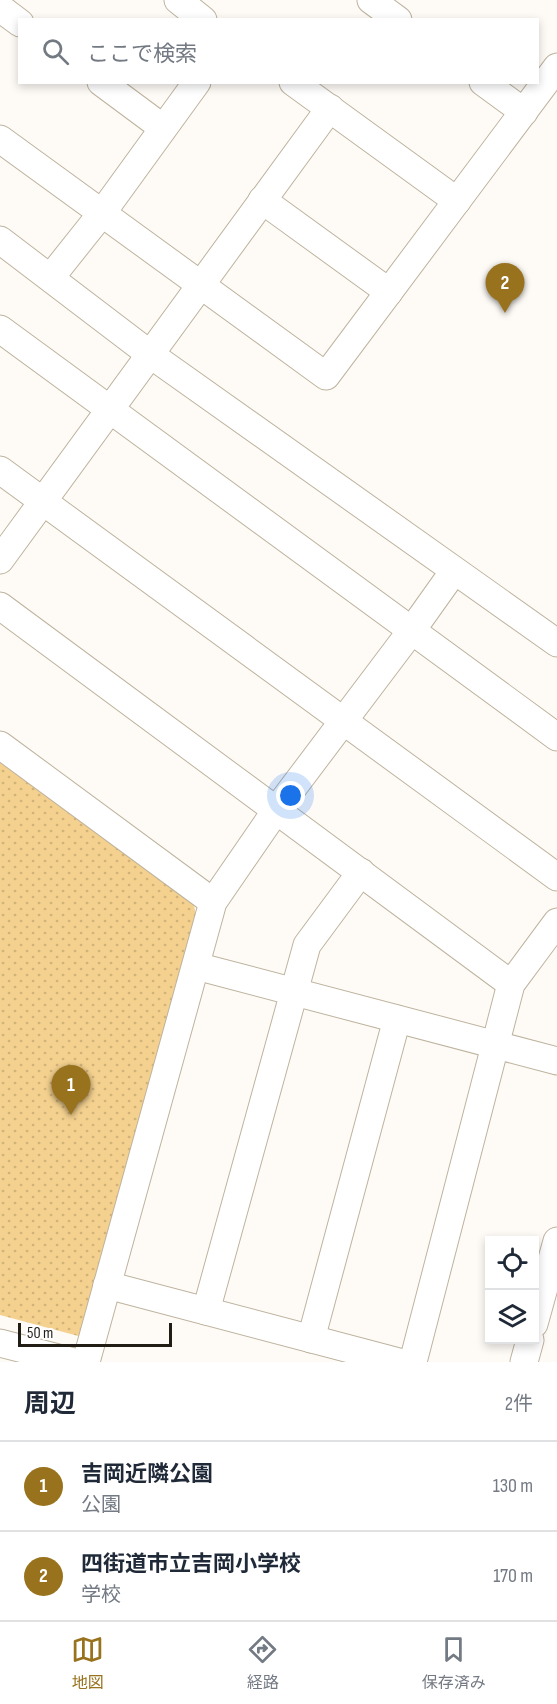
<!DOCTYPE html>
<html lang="ja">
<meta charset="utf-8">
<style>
:root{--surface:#fff;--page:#f6f6f7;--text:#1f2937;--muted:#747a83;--line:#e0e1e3;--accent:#98721c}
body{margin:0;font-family:"Sofia Sans Condensed","Noto Sans JP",sans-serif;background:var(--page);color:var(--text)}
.controls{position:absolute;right:18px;bottom:18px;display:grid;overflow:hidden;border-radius:0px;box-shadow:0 3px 9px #0003}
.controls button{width:54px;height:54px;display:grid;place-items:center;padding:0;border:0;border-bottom:2px solid var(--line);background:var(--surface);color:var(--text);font:30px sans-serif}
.scale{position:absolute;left:18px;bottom:15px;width:154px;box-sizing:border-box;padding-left:6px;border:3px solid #211d15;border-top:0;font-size:16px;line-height:21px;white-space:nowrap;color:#211d15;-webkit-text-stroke:4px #fff;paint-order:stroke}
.you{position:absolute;left:291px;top:796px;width:21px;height:21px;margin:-15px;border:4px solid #fff;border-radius:50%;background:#1a73e8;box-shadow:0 0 0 9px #1a73e833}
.badge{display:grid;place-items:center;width:39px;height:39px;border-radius:50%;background:var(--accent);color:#fff;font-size:20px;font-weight:700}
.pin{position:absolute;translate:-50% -50px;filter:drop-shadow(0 2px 3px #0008)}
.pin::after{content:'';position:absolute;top:32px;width:21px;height:18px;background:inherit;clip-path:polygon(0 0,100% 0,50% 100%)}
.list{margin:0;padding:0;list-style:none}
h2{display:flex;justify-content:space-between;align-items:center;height:78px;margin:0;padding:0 24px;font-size:26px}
h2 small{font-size:20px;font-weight:400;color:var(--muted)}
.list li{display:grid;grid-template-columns:39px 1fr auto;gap:18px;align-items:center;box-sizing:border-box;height:90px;padding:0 24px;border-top:2px solid var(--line)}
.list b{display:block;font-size:22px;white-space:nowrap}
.list p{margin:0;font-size:20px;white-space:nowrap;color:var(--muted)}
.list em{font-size:20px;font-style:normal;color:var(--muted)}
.icon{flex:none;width:33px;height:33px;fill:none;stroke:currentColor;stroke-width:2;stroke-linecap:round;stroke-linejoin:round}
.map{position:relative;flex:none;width:557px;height:1362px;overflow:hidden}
.search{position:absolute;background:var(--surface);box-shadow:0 3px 9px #0003;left:18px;right:18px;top:18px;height:66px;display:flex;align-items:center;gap:15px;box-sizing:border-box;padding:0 21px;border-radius:0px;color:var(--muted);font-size:22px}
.sheet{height:258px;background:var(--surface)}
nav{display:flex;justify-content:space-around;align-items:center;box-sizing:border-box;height:84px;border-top:2px solid var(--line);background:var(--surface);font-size:16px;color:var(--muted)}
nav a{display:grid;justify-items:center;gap:3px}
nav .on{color:var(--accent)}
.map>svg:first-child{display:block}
.grass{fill:url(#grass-dots)}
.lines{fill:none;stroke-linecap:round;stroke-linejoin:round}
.minor-casing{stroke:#beb39e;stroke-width:29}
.minor{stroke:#fff;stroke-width:27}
</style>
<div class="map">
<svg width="557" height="1362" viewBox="0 0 557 1362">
<defs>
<pattern id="grass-dots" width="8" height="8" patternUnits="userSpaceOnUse" patternTransform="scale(1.5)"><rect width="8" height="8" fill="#f4d18f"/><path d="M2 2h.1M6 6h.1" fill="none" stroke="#d1b37a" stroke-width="1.8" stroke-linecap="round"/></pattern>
</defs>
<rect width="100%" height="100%" fill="#fefbf7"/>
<!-- grass -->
<polygon class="grass" points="0,757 192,896 196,915 82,1337 0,1315"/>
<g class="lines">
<defs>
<g id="minor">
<polyline points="178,0 203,20"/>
<polyline points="371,0 398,20"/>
<polyline points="0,8 20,23"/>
<polyline points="101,82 163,128"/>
<polyline points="293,82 457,201"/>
<polyline points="483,82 524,112"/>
<polyline points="0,139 326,376 557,67"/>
<polyline points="262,200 389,292"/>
<polyline points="0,240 151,355 557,643"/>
<polyline points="51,277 102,213 197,82"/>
<polyline points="0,329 557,737"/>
<polyline points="0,470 557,877"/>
<polyline points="0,560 330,108"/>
<polyline points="0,606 511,984"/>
<polyline points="0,745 213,902"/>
<polyline points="196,966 557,1061"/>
<polyline points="107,1285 399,1362"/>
<polyline points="206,1311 307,945 361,872"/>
<polyline points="534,1324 557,1241"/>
<polyline points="311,1339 397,1019"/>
<polyline points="0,1343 74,1362"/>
<polyline points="86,1362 213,902 277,809 412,630 454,571"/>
<polyline points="413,1362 511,984 557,922"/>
<polyline points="524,1362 530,1340"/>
</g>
</defs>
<!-- minor casing -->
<use href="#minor" class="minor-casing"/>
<!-- minor -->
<use href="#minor" class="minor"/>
</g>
</svg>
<div class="controls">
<button><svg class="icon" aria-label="locate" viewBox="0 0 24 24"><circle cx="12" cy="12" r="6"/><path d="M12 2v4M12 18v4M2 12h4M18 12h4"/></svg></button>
<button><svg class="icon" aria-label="layers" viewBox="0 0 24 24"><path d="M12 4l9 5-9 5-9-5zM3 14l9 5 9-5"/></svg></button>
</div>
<div class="scale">50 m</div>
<div class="you"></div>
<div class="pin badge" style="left:71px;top:1115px">1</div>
<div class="pin badge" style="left:505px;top:313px">2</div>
<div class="search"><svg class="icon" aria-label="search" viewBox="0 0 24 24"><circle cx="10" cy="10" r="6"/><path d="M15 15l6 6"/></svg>ここで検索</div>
</div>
<section class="sheet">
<h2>周辺<small>2件</small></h2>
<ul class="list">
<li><span class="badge">1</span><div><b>吉岡近隣公園</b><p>公園</p></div><em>130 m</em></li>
<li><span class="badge">2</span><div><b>四街道市立吉岡小学校</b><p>学校</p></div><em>170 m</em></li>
</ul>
</section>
<nav>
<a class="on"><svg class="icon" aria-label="map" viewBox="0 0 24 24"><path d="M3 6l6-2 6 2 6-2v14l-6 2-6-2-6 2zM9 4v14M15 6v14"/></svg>地図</a>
<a><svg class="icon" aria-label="directions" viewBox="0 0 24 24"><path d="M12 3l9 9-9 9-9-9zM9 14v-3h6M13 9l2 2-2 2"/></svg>経路</a>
<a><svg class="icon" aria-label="saved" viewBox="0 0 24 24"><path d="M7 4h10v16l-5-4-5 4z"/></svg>保存済み</a>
</nav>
